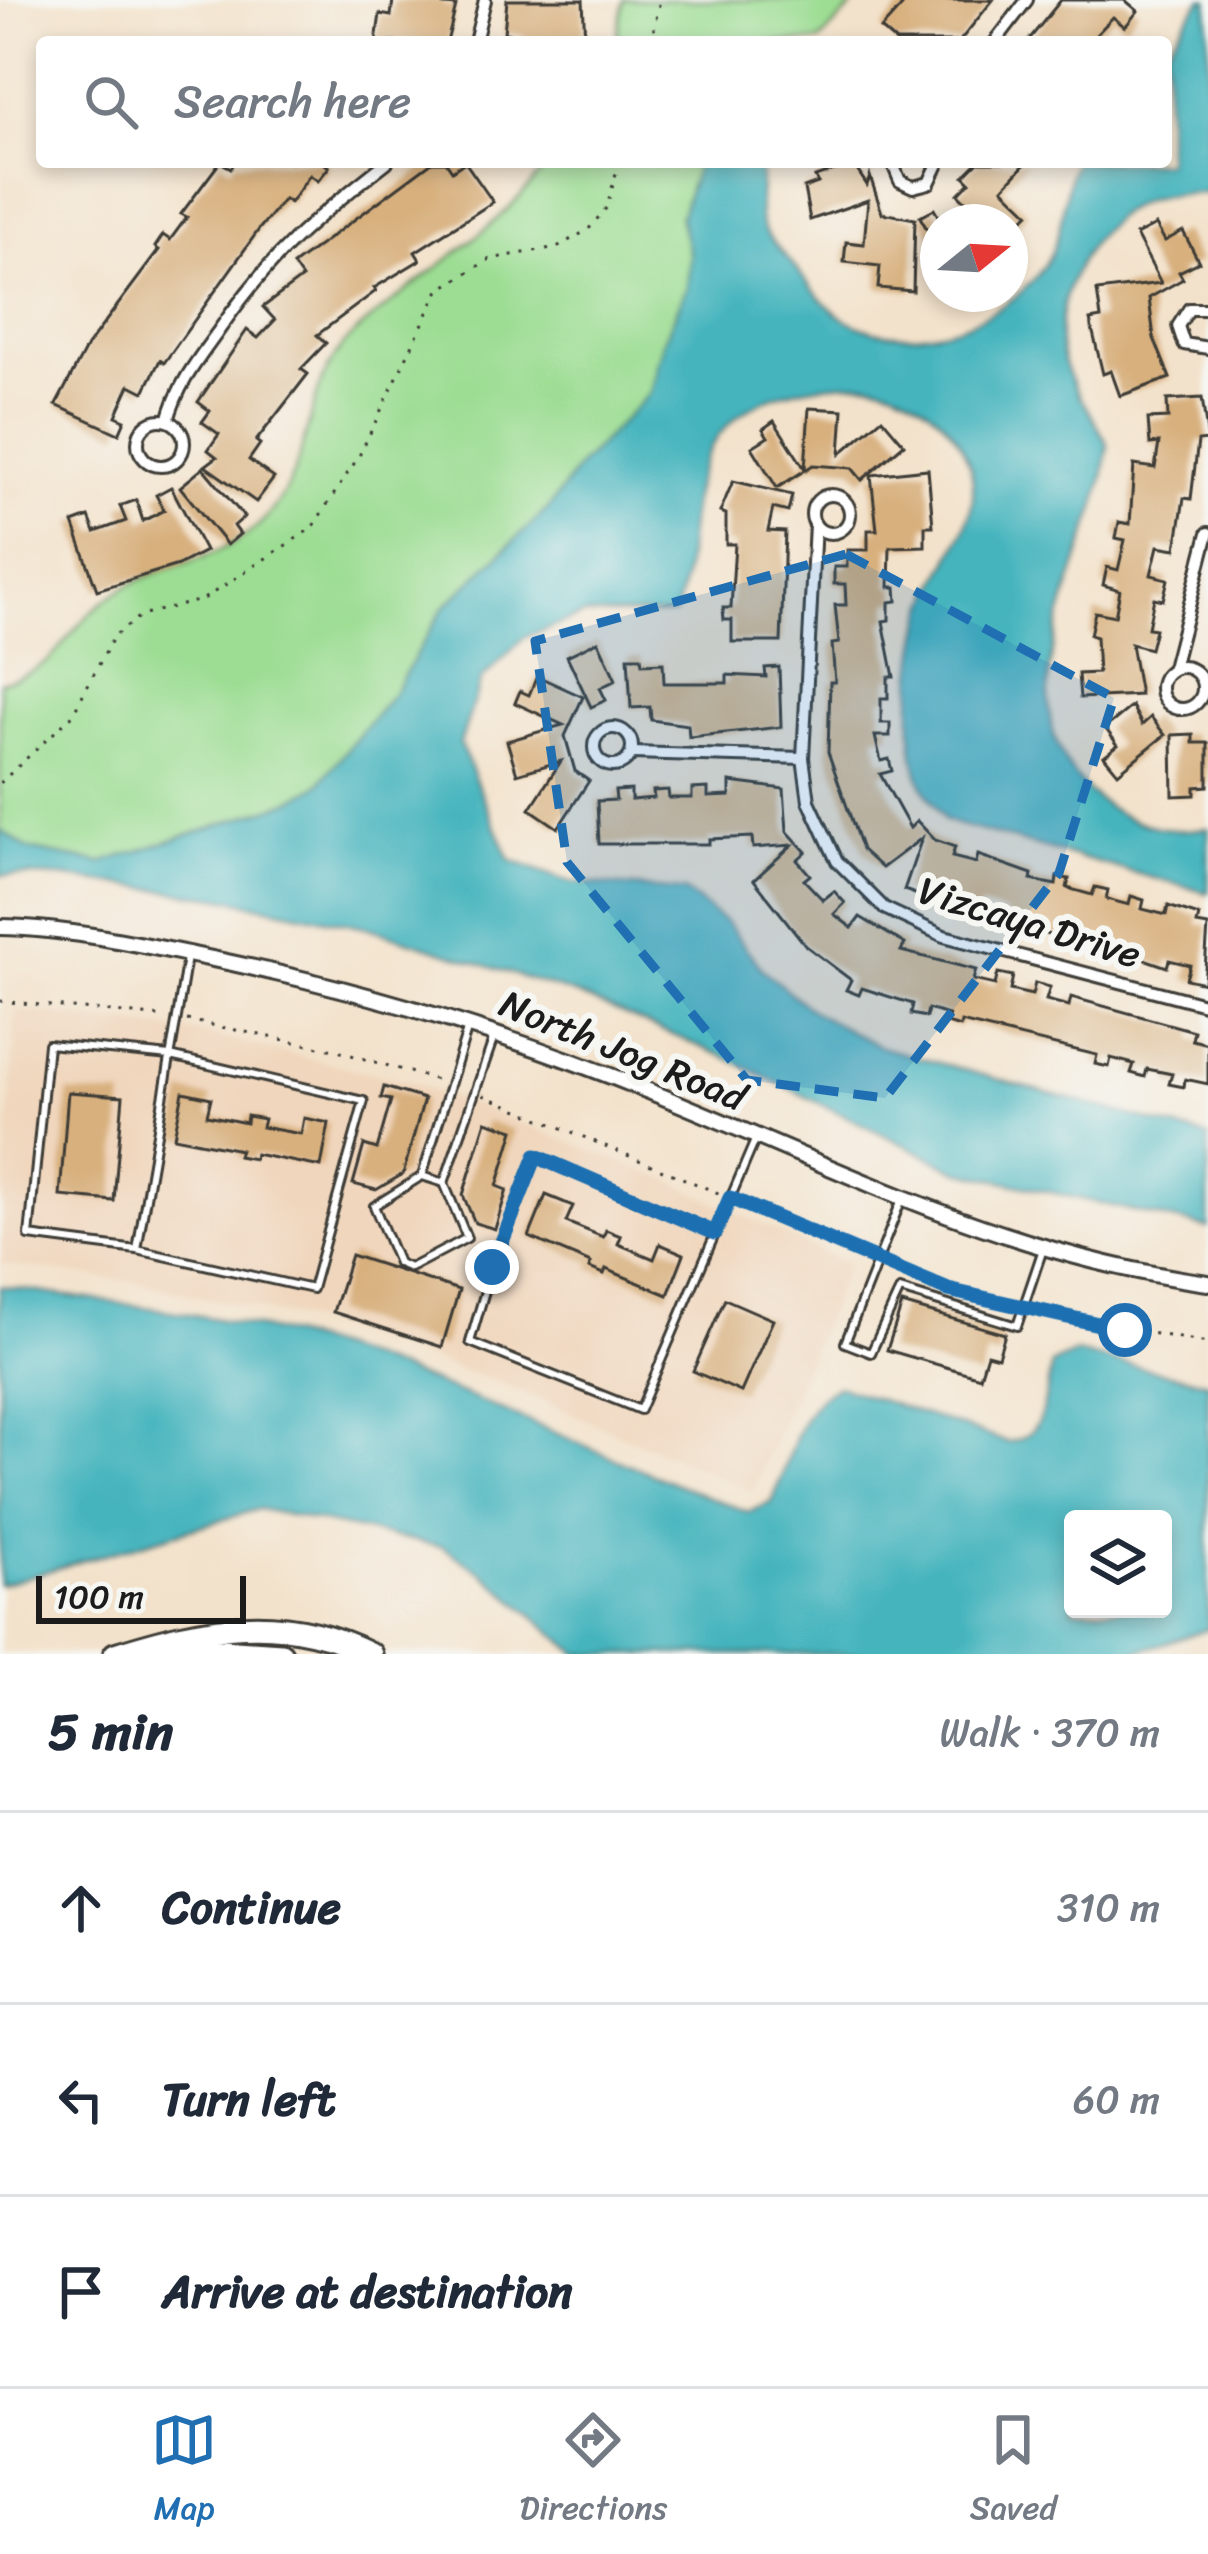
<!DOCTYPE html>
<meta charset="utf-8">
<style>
:root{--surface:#fff;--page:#f2f2f3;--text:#1f2937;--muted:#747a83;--line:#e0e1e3;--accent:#1f6fb2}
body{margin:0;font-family:Sriracha,sans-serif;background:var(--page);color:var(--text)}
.controls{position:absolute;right:36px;bottom:36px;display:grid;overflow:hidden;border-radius:12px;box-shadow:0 6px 18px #0003}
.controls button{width:108px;height:108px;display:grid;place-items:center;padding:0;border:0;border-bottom:3px solid var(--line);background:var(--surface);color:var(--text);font:60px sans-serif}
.compass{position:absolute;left:920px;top:204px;width:108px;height:108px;border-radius:50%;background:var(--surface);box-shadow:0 6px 18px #0003;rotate:72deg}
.scale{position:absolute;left:36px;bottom:30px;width:210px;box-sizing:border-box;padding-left:12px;border:6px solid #1c1c1c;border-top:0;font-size:33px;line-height:42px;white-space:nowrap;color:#1c1c1c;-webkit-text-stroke:9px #f6f6f2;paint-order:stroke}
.stop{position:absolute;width:36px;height:36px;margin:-27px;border:9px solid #1f6fb2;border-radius:50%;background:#fff}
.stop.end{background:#1f6fb2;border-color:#fff;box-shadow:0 3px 12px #0008}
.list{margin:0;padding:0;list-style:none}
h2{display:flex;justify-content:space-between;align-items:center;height:156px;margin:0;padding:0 48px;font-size:51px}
h2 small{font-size:39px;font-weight:400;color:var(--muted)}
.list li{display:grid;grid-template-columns:78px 1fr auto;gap:36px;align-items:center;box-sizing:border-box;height:192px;padding:0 48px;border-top:3px solid var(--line)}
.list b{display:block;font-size:45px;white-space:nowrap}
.list em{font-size:39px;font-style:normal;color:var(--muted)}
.icon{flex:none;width:66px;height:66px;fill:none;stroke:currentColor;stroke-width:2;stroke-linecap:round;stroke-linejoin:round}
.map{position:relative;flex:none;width:1208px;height:1654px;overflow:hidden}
.search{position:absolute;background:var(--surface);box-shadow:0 6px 18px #0003;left:36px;right:36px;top:36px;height:132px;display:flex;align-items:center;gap:30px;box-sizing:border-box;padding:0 42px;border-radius:12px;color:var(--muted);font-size:45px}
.sheet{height:732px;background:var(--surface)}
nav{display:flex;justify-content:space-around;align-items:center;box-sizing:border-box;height:168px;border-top:3px solid var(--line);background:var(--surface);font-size:33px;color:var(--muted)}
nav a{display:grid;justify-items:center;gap:6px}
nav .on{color:var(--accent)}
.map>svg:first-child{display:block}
.built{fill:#f0d6bc}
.green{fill:#9cdd93;stroke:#5c7c58;stroke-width:3}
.water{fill:#45b4bd;stroke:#30686c;stroke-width:3;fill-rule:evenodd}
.building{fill:#d8b07e}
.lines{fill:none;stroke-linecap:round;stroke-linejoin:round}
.service-casing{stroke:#3c3a36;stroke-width:12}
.minor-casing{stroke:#3c3a36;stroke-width:16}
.tertiary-casing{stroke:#3c3a36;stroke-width:20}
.motorway-casing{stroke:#3c3a36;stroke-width:27}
.path{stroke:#3c3a36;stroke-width:3;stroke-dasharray:3 9;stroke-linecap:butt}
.service{stroke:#fff;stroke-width:6}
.minor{stroke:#fff;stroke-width:10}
.tertiary{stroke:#fff;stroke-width:14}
.motorway{stroke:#fff;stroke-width:21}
.route{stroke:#1f6fb2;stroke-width:15}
.marked{fill:#1f6fb2;fill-opacity:0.2;stroke:#1f6fb2;stroke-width:9;stroke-dasharray:24 15;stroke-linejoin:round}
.labels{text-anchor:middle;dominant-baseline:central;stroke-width:12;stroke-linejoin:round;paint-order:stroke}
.street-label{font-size:39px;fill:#1c1c1c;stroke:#f6f6f2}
</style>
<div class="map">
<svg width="1208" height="1654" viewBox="0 0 1208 1654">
<rect width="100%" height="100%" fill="#f6f6f2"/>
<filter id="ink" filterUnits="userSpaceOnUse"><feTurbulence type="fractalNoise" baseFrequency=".00833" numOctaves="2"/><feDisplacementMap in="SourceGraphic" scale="24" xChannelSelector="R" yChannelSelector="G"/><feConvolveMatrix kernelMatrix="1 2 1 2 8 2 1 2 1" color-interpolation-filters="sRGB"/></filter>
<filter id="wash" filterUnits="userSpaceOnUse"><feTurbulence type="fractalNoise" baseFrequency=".004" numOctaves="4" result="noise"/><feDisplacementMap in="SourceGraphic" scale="48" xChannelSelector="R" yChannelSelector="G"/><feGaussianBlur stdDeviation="2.7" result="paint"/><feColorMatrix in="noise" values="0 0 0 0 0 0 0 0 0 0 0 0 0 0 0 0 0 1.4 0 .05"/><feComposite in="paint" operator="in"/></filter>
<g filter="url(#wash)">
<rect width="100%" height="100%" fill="#f3e2cb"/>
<!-- built -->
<polygon class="built" points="16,1010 196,1032 418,1084 668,1180 848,1264 753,1491 503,1384 326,1324 137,1282 0,1264"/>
<!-- green -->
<g class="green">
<polygon points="624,0 859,0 819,42 616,42"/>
<path d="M549 162H742L713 313 331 805 137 871 45 863 0 840V682C65 666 54 644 98 606 160 552 240 574 286 489 311 443 310 376 350 338 415 277 496 235 549 162Z"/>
</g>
<!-- water -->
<g class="water">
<path d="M1201 0H1208V193C1187 194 1164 194 1144 201 1091 220 1050 301 1062 355 1069 388 1094 414 1108 445 1099 558 986 705 1096 798 1125 823 1170 835 1208 828V893L945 821C938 808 927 795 921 782 903 739 913 636 932 594 953 545 991 506 964 451 947 415 902 383 862 383 791 383 718 401 697 481 685 526 692 570 674 614L584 615 525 637 481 680 460 744 510 860 570 882 684 891 727 923 762 969 812 1011 881 1047 1208 1137V1228L958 1171 723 1056 577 995 366 927 217 897 59 877 0 875V830L28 849 101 863 289 802 318 785 393 694 444 607 549 508 579 466 650 393 663 343 687 287 690 257 680 217 698 162H757C767 181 755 205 762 225 766 237 782 251 790 261 805 280 826 308 847 320 909 355 1005 324 1044 266 1065 234 1061 196 1074 162H1166V49Z"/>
<path d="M0 1286C112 1304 223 1313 332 1347 475 1391 608 1461 749 1512L772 1502C789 1463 797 1402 839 1386L1007 1442C1048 1437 1043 1397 1052 1364L1076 1353 1208 1382V1629L1130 1654H578L484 1574 443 1547 259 1509 0 1585ZM1073 1519H1163V1609H1073Z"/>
</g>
<g id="blocks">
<!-- building -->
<g class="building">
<polygon points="393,0 444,0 443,5 456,6 447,42 376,42 380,14 391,16"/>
<polygon points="507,0 583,0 585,41 523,42 524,35 504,33"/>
<polygon points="895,0 993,0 959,42 896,42 881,29 902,6"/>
<polygon points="1061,0 1125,0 1138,11 1125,27 1113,17 1096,35 1104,42 1027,42"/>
<polygon points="220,162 231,168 235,162 322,162 329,167 318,181 310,175 290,203 284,199 260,228 164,363 160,360 144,392 130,385 116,416 125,420 119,434 56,405 87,346 159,250 155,247 163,235 170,240 187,217 181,214"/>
<polygon points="432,162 446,162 452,171 465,162 493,202 415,252 420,260 374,288 376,291 317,335 326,343 301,369 308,374 256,441 260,444 249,460 274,478 256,502 205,466 217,457 208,450 219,434 202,422 210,411 198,402 247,330 258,338 275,320 263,307 302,278 293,265"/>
<polygon points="978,162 1027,162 1003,188 1029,213 1010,232 1010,222 938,222 938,248 920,217 934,209 941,221 969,205 958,194 970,182 964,176"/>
<polygon points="853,164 867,185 870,176 882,213 915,219 913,291 878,288 880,266 844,262 846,242 864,244 868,200 810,220 804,188 818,183 815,177"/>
<polygon points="1156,225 1165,241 1183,231 1199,262 1179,272 1183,279 1149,298 1154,338 1170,378 1120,396 1111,371 1103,374 1090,320 1101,318 1097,291 1161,283 1136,235"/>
<polygon points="1202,398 1208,440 1198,441 1191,499 1184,498 1176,549 1158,546 1151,575 1168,579 1163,600 1154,598 1148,628 1155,629 1150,649 1131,644 1140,695 1080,698 1078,674 1098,673 1096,637 1090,635 1095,612 1115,616 1120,590 1103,585 1107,567 1118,570 1125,540 1116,538 1119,522 1130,524 1134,465 1155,468 1159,443 1150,444 1148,419 1168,418 1167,400"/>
<polygon points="809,408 843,410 840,454 882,418 904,444 862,480 852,468 813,465 777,488 752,447 768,437 763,429 774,421 805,469"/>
<polygon points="203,468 244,517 234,526 240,534 227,545 180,487"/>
<polygon points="928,469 933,526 925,526 925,546 890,547 889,587 896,587 897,601 889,602 889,620 883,621 894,677 888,677 888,698 881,698 881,723 890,723 890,736 875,736 881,761 889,759 892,771 880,774 910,828 917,821 935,840 955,847 952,857 976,863 978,855 1032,874 1031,880 1056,885 1057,877 1069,879 1067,888 1092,895 1095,887 1108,890 1106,899 1129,905 1131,896 1144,900 1142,909 1166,915 1168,906 1199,916 1197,924 1208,926 1204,983 1186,979 1190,965 1169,960 1167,967 1095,942 1002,927 1006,913 980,906 977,916 904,890 922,838 882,868 862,850 828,752 830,682 835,682 832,644 839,643 835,605 846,605 845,584 834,584 834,567 847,567 847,550 868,550 868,530 877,530 871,475"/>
<polygon points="733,481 792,495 788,512 773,508 768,531 785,532 781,642 732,642 732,620 724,620 723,608 731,608 735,544 726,544 726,514 720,512"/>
<polygon points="171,487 205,551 178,565 97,590 73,523 89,517 95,532 126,521 120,506 136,500 143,521 164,510 156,495"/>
<polygon points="598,641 616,680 600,688 606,700 591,707 567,656"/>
<polygon points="628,657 641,657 642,664 663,663 664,683 727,683 727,675 766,677 765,668 779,667 781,727 689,737 688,725 651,720 650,707 631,708"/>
<polygon points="537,676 583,697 565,736 575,771 589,781 558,828 530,809 561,761 517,774 507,741 563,725 515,703 520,691 529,695"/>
<polygon points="1132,706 1142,725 1151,717 1165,735 1118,773 1104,756 1118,745 1105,728"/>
<polygon points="1193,734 1193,743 1208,743 1208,786 1195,787 1195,795 1173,796 1172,735"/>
<polygon points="730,782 784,789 787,831 806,852 797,860 810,875 804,880 823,900 834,891 845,903 834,914 852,928 860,917 905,944 901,951 976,970 973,980 995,985 998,973 1013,976 1010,990 1032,995 1035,983 1050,987 1046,1000 1069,1006 1071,997 1194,1031 1192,1040 1208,1044 1208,1084 1185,1079 1184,1087 1169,1084 1172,1074 1147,1069 1145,1077 1131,1073 1134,1064 1111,1058 1109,1067 1095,1064 1097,1055 961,1022 960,1027 947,1023 949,1015 928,1009 926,1017 911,1014 913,1004 862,988 859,995 846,990 851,980 806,946 754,880 792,845 753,848 752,837 709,839 709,844 599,844 597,801 616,800 615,791 631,790 631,800 654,798 653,791 668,790 669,798 692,798 692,789 708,788 708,797 730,796"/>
<polygon points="384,1087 424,1099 403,1174 376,1190 353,1184 364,1145 377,1149 391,1100 381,1098"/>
<polygon points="68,1092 123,1096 114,1201 60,1196"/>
<polygon points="183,1092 211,1098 207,1115 246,1123 247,1116 264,1119 262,1127 301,1134 304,1118 329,1123 321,1167 255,1154 254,1159 238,1156 240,1150 174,1137"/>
<polygon points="486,1121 514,1130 497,1186 507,1190 495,1229 475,1223 463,1195"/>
<polygon points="546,1195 573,1206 566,1222 603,1237 606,1230 621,1236 618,1244 654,1259 660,1244 684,1254 668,1295 606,1269 604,1274 589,1268 591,1263 529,1237"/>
<polygon points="351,1255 459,1290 442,1347 333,1312"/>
<polygon points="725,1299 773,1320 741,1392 693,1371"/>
<polygon points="902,1304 1005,1334 998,1357 987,1354 980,1377 887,1350"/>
</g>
</g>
</g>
<g filter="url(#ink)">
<use href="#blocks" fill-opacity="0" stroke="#3c3a36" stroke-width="3"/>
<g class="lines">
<defs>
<g id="service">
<polyline points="468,1027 422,1176 374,1206 398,1263 410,1268 467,1238 444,1183 495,1034"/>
<polyline points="422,1176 444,1183"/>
<polyline points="902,1199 845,1343 871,1353 900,1290 1017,1326 1043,1249"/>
<polyline points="715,1233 536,1156 492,1267 470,1342 640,1410 756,1138"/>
<path d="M137 1250 312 1289 364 1101 170 1056 48 1044 29 1236 137 1250C154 1153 171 1055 187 957"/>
</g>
<g id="minor">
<polyline points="475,42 485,0"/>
<polyline points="995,42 1027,0"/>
<polyline points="892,162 900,181 913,187 929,183 939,162"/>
<polyline points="1208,309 1189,309 1178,326 1184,344 1208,348"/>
<circle cx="161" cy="443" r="23"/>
<path d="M168 421C177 386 196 362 217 333 272 253 311 221 387 162"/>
<circle cx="831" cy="514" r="19"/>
<polyline points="815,524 803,758 809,801 837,861 884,908 944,936 1208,1005"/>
<circle cx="1182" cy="688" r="21"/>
<polyline points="1173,668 1208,533"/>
<circle cx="613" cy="747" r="19"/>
<polyline points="632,753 803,758"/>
</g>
<path id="tertiary" d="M0 927C65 928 134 943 198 956 353 987 504 1032 651 1092 834 1166 1009 1257 1208 1283"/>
<g id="motorway">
<polyline points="162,1646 281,1654"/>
<path d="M115 1654C205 1626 281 1609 371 1654"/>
</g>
</defs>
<!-- service casing -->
<use href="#service" class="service-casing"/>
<!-- minor casing -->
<use href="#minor" class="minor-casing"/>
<!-- tertiary casing -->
<use href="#tertiary" class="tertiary-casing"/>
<!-- motorway casing -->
<use href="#motorway" class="motorway-casing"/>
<!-- path -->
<g class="path">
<polyline points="651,42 660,0"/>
<polyline points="0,783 71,717 114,636 141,615 202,600 312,528 359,456 439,290 490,259 557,247 588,230 607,207 619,162"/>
<polyline points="0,1001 165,1017"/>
<polyline points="187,1020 334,1050 440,1081"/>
<polyline points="483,1095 723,1195"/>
<polyline points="738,1201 866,1259"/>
<polyline points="886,1267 1013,1308"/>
<polyline points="1035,1313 1208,1343"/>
</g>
<!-- service -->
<use href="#service" class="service"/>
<!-- minor -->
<use href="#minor" class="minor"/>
<!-- tertiary -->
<use href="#tertiary" class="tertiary"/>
<!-- motorway -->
<use href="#motorway" class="motorway"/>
</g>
</g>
<g class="lines" filter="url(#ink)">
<!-- route -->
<polyline class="route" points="492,1267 536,1156 715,1233 730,1198 948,1290 1125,1330"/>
</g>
<!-- marked area -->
<path class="marked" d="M846 554 1114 698 1059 873 885 1098 747 1080 567 862 535 641Z"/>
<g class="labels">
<!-- street labels -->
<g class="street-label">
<text transform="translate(1030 922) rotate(17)">Vizcaya Drive</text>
<text transform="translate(623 1050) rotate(22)">North Jog Road</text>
</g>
</g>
</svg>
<div class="controls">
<button><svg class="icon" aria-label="layers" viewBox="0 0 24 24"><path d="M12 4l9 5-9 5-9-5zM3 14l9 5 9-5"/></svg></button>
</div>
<svg class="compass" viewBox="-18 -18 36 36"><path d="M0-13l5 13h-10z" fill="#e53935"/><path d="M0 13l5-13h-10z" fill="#747a83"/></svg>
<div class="scale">100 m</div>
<div class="stop" style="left:1125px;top:1330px"></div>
<div class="stop end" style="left:492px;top:1267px"></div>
<div class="search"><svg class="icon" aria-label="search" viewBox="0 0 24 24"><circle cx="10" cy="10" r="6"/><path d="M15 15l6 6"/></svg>Search here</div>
</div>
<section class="sheet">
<h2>5 min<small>Walk · 370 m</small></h2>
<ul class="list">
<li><svg class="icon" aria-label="ahead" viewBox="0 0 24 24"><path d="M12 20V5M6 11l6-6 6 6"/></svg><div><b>Continue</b></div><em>310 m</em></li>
<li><svg class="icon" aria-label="left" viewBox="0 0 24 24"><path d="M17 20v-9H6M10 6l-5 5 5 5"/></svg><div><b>Turn left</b></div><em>60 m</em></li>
<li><svg class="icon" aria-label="arrive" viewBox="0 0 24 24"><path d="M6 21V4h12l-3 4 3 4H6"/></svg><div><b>Arrive at destination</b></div></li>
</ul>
</section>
<nav>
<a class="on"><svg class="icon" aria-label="map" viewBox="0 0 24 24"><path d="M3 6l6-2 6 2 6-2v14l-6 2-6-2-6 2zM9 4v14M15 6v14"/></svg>Map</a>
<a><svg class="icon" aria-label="directions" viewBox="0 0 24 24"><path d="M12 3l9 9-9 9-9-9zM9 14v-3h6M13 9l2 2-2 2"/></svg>Directions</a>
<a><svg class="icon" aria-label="saved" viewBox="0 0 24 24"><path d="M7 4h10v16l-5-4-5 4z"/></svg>Saved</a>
</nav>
